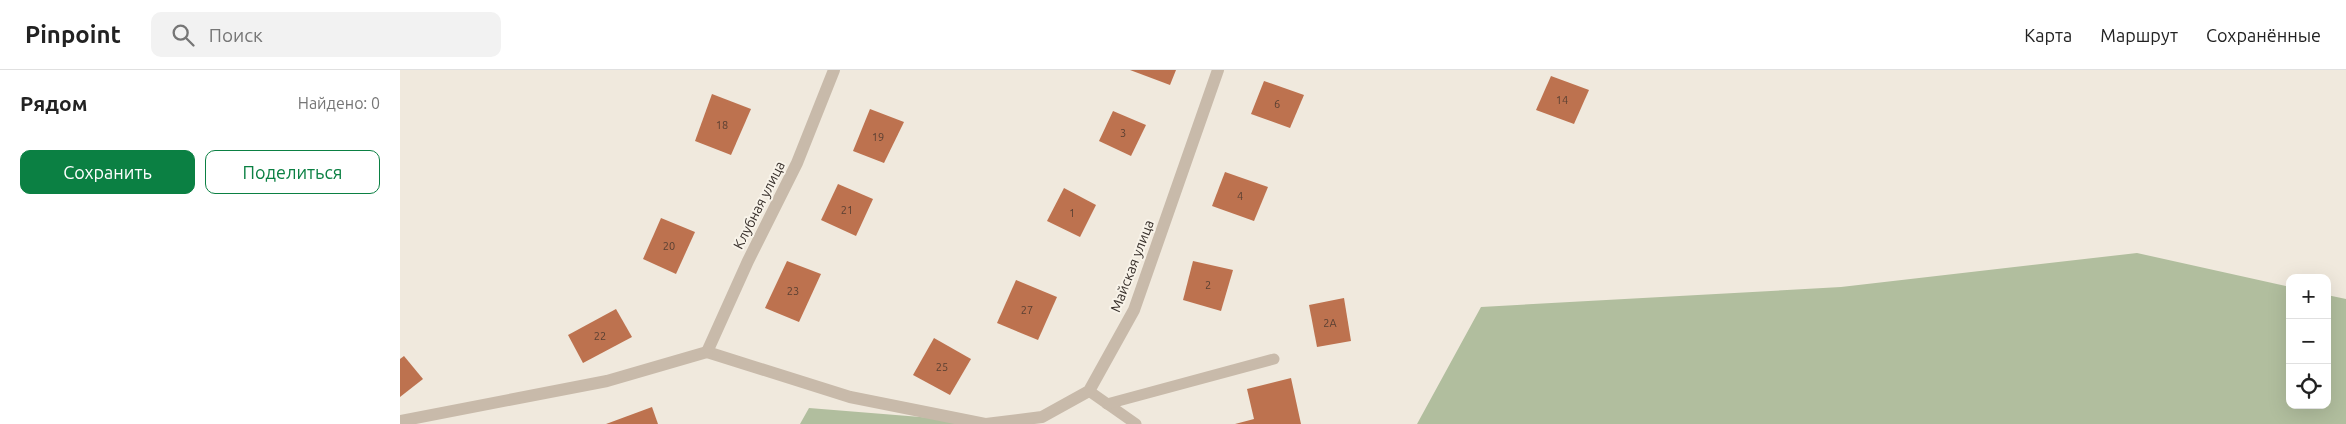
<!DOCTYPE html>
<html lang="ru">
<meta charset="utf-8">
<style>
:root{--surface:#fff;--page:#f2f2f2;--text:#222;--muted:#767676;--line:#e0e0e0;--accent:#0b8043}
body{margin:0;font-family:Ubuntu,sans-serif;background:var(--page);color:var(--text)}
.controls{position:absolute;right:15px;bottom:15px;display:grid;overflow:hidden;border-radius:10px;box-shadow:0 5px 20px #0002}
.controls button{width:45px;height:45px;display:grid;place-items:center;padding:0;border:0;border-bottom:1px solid var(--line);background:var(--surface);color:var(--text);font:25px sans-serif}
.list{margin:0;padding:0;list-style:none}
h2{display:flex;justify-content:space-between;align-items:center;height:65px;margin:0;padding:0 20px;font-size:21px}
h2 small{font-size:16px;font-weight:400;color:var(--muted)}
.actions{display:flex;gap:10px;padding:15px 20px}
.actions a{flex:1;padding:11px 0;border:1px solid var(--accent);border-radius:10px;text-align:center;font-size:18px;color:var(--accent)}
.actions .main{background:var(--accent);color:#fff}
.icon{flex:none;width:28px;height:28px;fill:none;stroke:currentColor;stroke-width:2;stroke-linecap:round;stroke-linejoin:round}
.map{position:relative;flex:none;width:1946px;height:354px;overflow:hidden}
header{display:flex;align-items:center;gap:30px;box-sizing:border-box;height:70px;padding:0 25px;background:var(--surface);border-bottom:1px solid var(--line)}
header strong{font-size:24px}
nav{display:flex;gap:28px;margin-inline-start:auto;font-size:18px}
.search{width:350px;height:45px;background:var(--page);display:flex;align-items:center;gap:12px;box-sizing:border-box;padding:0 18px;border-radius:10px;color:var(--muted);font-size:19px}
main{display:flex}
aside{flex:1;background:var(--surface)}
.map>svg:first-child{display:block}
.green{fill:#b1be9e}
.building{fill:#bd724f}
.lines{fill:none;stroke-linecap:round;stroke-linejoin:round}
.lane{stroke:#c8baaa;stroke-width:11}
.street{stroke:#c8baaa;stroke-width:12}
.labels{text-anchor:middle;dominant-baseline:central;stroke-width:4;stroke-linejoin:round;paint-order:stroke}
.number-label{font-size:11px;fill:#583f32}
.street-label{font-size:14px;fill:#362e29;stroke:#f8f3e9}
</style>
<header>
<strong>Pinpoint</strong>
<div class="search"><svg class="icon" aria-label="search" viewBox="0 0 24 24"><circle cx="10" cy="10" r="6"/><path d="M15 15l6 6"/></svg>Поиск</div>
<nav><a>Карта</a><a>Маршрут</a><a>Сохранённые</a></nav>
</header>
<main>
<aside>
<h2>Рядом<small>Найдено: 0</small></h2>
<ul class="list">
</ul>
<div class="actions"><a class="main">Сохранить</a><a>Поделиться</a></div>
</aside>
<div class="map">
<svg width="1946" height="354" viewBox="0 0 1946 354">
<rect width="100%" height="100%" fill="#f0e9dd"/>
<!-- green -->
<g class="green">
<polygon points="1737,183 1890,217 1890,335 1927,335 1927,225 1946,229 1946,354 1017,354 1081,237 1441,217"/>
<polygon points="409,338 607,354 400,354"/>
</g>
<!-- building -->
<g class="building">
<polygon points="730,0 776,0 770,15"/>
<polygon points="1151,6 1189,20 1174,54 1136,40"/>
<polygon points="864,11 904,25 890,58 851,44"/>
<polygon points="312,24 351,39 331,85 295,71"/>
<polygon points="470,39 504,52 484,93 453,81"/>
<polygon points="713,41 746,55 731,86 699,71"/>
<polygon points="825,102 868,117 854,151 812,136"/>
<polygon points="438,114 473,129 456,166 421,150"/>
<polygon points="664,118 696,135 680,167 647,151"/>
<polygon points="261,148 295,162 276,204 243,189"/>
<polygon points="387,191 421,204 399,252 365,238"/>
<polygon points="793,191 833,200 821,241 783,230"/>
<polygon points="616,210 657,227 638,270 597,253"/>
<polygon points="944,228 951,271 917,277 909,235"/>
<polygon points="216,239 232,267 183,293 168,265"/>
<polygon points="534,268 571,289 550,325 513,305"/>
<polygon points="4,286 23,309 0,327 0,289"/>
<polygon points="891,308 901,354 835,354 854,349 847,319"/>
<polygon points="252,337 258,354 206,354"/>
</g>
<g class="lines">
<!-- lane -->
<g class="lane">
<polyline points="689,321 736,354"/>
<polyline points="707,334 874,289"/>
</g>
<!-- street -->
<g class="street">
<polyline points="307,282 348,191 397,93 434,0"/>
<polyline points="307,282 450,327 585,354"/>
<polyline points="0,351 207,311 307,282"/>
<polyline points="586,354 642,347 689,321 734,240 818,0"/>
</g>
</g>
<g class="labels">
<!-- number labels -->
<g class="number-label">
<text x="1162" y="30">14</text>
<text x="877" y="34">6</text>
<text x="322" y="55">18</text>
<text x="723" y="63">3</text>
<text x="478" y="67">19</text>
<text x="840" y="126">4</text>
<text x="447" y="140">21</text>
<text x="672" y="143">1</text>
<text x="269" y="176">20</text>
<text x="808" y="215">2</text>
<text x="393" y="221">23</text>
<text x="627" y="240">27</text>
<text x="930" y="253">2А</text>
<text x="200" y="266">22</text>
<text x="542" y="297">25</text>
</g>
<!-- street labels -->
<g class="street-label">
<text transform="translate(359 135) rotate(-63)">Клубная улица</text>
<text transform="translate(732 196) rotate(-69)">Майская улица</text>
</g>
</g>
</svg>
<div class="controls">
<button>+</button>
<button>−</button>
<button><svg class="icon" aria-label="locate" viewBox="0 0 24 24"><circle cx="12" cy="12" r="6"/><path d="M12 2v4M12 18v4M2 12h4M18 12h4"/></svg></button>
</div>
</div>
</main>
